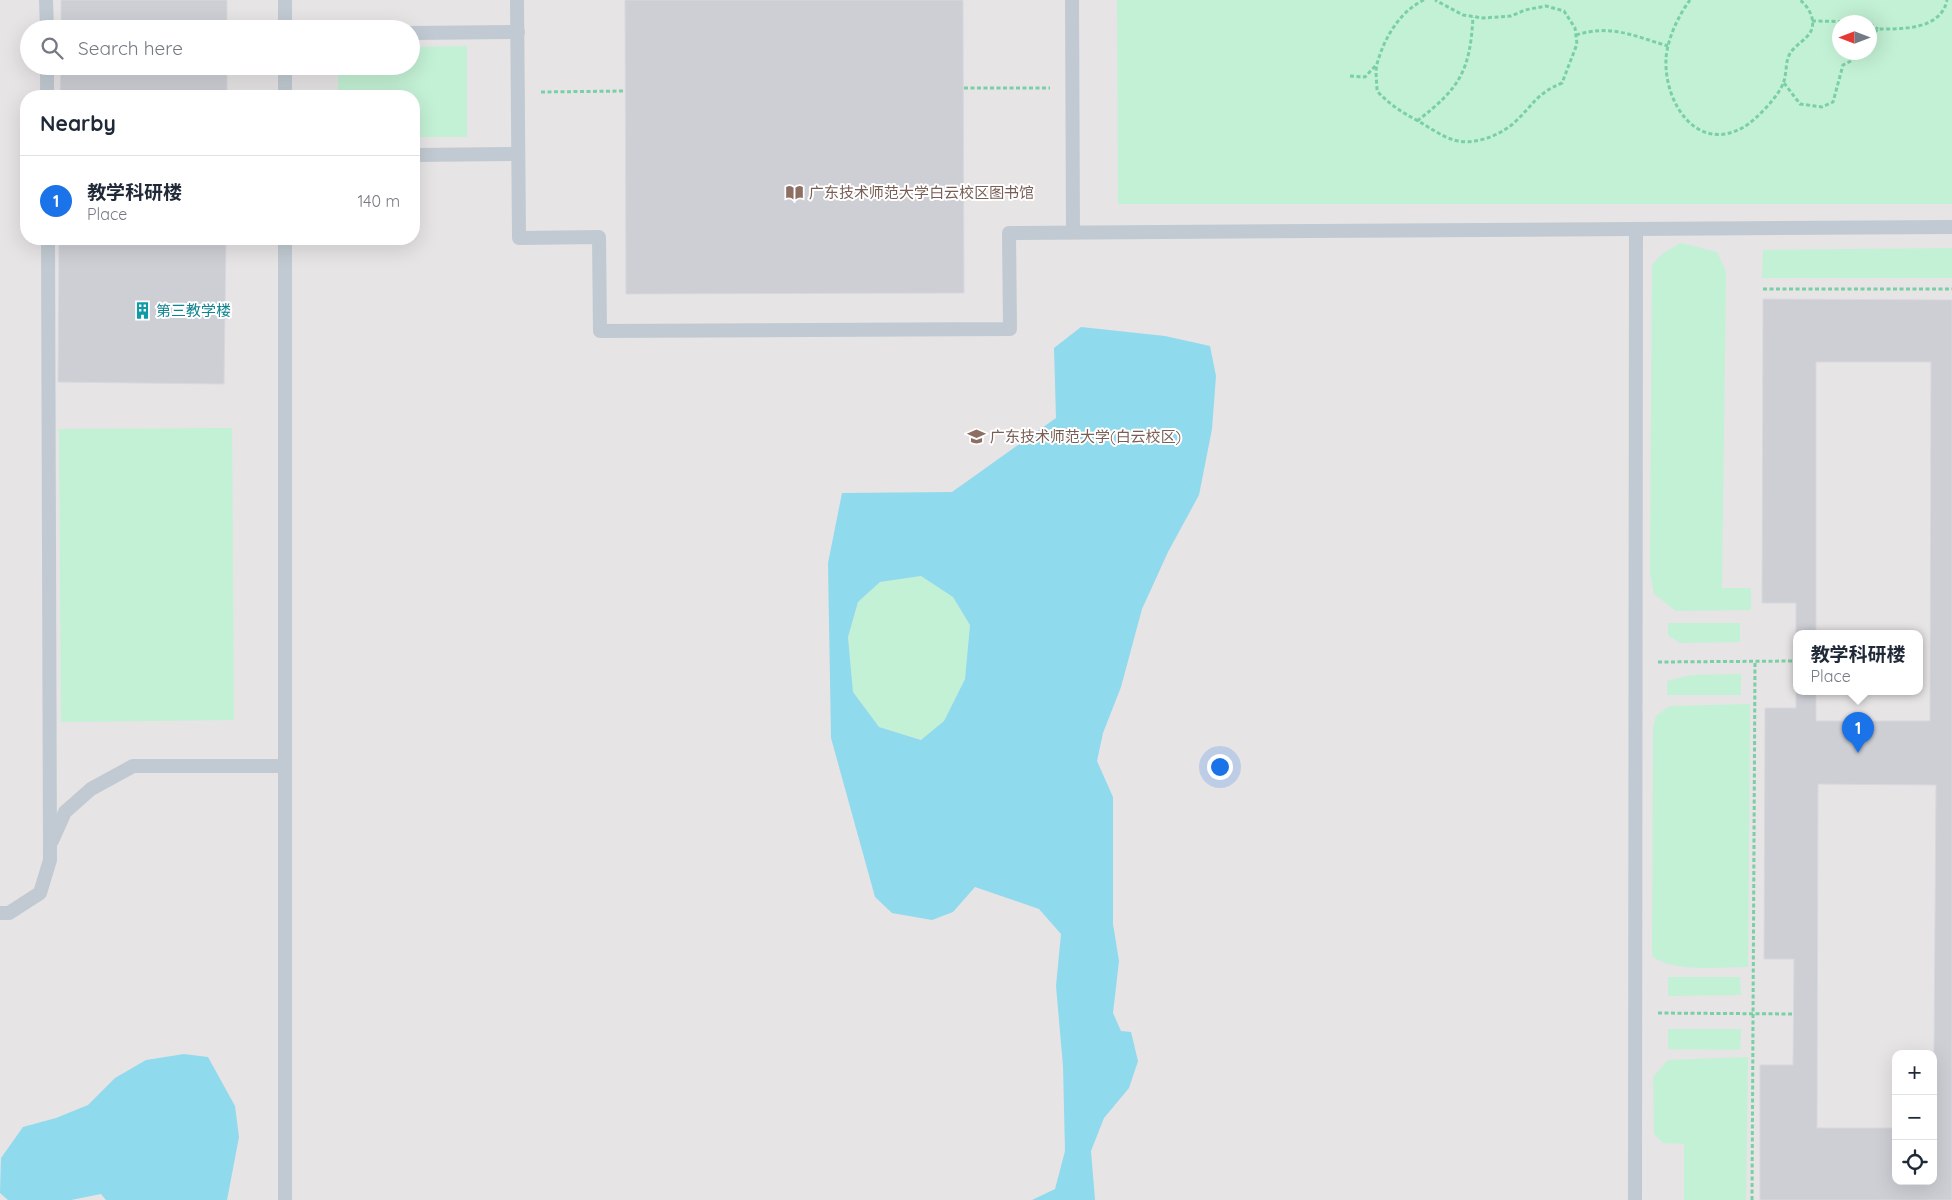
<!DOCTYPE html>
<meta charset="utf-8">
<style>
:root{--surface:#fff;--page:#f2f2f3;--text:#1f2937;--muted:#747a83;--line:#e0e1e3;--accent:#1a73e8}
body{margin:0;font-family:Quicksand,"Noto Sans SC",sans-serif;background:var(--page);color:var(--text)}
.controls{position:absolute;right:15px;bottom:15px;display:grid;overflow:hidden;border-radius:10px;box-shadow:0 5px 20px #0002}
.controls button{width:45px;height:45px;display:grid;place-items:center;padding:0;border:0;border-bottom:1px solid var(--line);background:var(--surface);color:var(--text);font:25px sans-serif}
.compass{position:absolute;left:1832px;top:15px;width:45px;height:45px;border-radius:50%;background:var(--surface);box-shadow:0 5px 20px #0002;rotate:270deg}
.you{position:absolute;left:1219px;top:766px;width:18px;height:18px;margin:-12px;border:4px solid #fff;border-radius:50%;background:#1a73e8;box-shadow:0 0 0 8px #1a73e833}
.badge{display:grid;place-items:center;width:32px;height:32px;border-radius:50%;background:var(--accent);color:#fff;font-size:16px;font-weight:700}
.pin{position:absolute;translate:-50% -41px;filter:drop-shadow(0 1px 2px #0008)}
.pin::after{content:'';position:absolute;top:26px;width:18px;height:15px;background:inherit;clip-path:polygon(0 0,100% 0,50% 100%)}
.popup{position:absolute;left:1793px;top:630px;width:130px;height:65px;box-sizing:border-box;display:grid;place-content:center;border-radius:10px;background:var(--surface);filter:drop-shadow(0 1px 4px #0005);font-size:16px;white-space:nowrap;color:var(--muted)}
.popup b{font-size:19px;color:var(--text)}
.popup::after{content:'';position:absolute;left:50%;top:100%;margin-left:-10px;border:10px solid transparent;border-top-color:var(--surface)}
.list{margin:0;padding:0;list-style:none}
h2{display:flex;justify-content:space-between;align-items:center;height:65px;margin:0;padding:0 20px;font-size:21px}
h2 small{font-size:16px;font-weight:400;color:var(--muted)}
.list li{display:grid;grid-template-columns:32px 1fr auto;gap:15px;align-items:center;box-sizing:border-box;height:90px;padding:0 20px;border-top:1px solid var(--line)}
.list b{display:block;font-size:19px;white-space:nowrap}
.list p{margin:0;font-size:16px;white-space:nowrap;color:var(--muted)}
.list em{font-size:16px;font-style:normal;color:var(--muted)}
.icon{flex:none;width:28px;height:28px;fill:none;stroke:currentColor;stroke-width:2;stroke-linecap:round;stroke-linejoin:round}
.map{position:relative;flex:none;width:1952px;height:1200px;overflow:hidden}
.search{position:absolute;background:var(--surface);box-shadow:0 5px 20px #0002;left:20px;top:20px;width:400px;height:55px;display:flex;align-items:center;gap:12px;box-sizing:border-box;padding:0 18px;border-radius:28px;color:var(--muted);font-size:19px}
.panel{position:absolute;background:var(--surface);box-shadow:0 5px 20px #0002;left:20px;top:90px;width:400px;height:155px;border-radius:20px}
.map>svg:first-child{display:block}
.education{fill:#e6e4e5;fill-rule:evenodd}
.green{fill:#c3f1d5;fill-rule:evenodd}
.water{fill:#90daee;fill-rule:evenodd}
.building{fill:#cdcfd5;stroke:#d7d9de;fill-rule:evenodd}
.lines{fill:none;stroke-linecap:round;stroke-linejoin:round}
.path{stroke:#7ad0a6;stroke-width:3;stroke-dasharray:4 2.5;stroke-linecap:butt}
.lane{stroke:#c1cad2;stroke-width:14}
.labels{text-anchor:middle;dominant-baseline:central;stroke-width:4;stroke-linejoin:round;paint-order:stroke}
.education-label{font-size:15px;fill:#785e54;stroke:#fff;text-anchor:start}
.culture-label{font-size:15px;fill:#0d838f;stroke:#fff;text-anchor:start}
</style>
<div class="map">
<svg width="1952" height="1200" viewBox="0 0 1952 1200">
<rect width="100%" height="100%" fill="#f5f3f3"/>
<!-- education -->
<path class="education" d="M0 0H1952V1200H0ZM1840 22H1870V52H1840ZM29 29H411V66H29ZM26 96H414V239H26ZM1797 634H1919V692H1797ZM1896 1054H1933V1181H1896Z"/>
<!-- green -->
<g class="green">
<path d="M1117 0H1952V204H1118ZM1840 22H1870V52H1840Z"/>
<polygon points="467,46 467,137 414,137 414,96 338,96 338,66 411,66 411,47"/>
<polygon points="1681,243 1717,252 1726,272 1722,588 1751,588 1751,610 1676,611 1654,594 1650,572 1652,265 1663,253"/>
<polygon points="1952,248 1952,278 1762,278 1763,250"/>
<polygon points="232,428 234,720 61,722 59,429"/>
<polygon points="921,576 953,597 970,625 965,679 944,721 922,740 879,727 853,692 848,637 858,602 880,582"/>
<polygon points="1668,623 1740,623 1740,642 1680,643 1668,635"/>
<polygon points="1741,674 1741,695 1667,695 1667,681 1691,675"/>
<path d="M1750 704 1748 967C1720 967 1673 973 1652 956L1653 728 1656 716 1670 706Z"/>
<polygon points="1668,977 1740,977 1741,995 1668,996"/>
<polygon points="1668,1029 1741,1029 1740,1050 1668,1049"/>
<polygon points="1748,1057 1746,1200 1684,1200 1684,1144 1663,1143 1654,1134 1653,1077 1668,1060"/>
</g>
<!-- water -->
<g class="water">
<path d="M1081 327 1165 336 1210 346 1216 376 1212 429 1199 495 1168 552 1142 609 1121 687 1103 733 1097 761 1113 797V924L1119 961 1113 1013 1121 1031 1131 1032 1138 1061 1129 1088 1104 1118 1091 1151 1095 1200H1032L1055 1189 1065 1151 1063 1066 1056 986 1061 934 1039 909 975 887 953 912 932 920 892 913 875 897 831 738 828 563 842 493 952 492 1056 418 1054 348ZM921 576 953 597 970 625 965 679 944 721 921 740 879 727 853 692 848 637 858 602 880 582Z"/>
<polygon points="184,1054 208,1057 235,1106 239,1137 227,1200 106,1200 101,1194 71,1200 8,1200 0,1193 1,1158 23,1127 56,1118 88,1105 115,1078 146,1060"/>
</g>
<!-- building -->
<g class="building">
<rect x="61" y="0" width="166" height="29"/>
<polygon points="625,0 963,0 964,293 626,294"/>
<polygon points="61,66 227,66 227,96 60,96"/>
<polygon points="59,239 226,239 224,384 58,382"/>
<path d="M1763 299 1952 300V1200H1760V1065H1793L1794 959H1764L1765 708H1796V603H1762ZM1816 362H1931L1930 721H1816V692H1797V634H1816ZM1818 784 1936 785 1933 1181H1896V1128H1817Z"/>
</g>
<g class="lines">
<!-- path -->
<g class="path">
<path d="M1424 0C1400 11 1384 38 1377 64 1375 72 1377 82 1377 91 1390 105 1403 113 1420 122 1430 128 1440 135 1451 139 1471 147 1500 136 1515 122 1534 104 1536 94 1562 83L1577 44 1575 28 1564 11 1546 6 1525 10 1511 16 1483 18 1463 15 1435 0"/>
<path d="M1690 0C1678 16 1667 40 1666 59 1664 103 1697 154 1744 127 1757 119 1780 95 1784 81 1787 72 1785 60 1791 52 1796 45 1805 40 1810 33 1817 21 1809 7 1800 0"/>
<polyline points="1812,21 1867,22"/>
<polyline points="1870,24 1878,29"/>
<path d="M1576 35C1611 24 1634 36 1668 46"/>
<path d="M1870 37 1878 29C1902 29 1941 30 1947 0"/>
<polyline points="1350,76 1365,77 1376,65"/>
<polyline points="1784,83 1800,104 1822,107 1833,102 1843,65 1853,60 1858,52"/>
<polyline points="964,88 1050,88"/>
<polyline points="541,92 625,91"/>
<path d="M1417 121C1460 88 1470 71 1473 17"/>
<polyline points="1763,289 1952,289"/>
<polyline points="1658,662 1796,661"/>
<polyline points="1658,1013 1793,1014"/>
<polyline points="1752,1200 1755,661"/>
</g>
<!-- lane -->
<g class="lane">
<polyline points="46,0 47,29"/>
<polyline points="285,0 285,29"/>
<polyline points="517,0 519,238 599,237 600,331 1010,329 1009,233 1952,227"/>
<polyline points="1072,0 1073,232"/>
<polyline points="411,33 518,32"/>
<polyline points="47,66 47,96"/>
<polyline points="285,66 285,96"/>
<polyline points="414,155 518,154"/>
<polyline points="285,239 285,1200"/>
<polyline points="52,841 65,812 91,789 133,766 285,766"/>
<polyline points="0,913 9,913 40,893 50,860 48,239"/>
<polyline points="1635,1200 1636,229"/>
</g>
</g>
<!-- icons -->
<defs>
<symbol id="library-bare" viewBox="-9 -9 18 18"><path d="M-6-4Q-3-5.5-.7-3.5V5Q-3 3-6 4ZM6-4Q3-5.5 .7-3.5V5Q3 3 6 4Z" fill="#8d6e63" stroke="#fff" stroke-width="2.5" paint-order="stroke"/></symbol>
<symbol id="building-bare" viewBox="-9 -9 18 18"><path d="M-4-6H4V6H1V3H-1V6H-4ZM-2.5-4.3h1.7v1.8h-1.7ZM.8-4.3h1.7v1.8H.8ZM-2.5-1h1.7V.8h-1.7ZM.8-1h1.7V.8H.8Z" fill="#0f9aa8" stroke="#fff" stroke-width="2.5" paint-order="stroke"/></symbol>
<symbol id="university-bare" viewBox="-9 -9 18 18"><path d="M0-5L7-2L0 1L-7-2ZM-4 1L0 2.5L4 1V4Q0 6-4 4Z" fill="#8d6e63" stroke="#fff" stroke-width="2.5" paint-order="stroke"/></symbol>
</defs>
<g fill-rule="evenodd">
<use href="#library-bare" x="782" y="180" width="25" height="25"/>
<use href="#building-bare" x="130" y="298" width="25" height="25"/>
<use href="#university-bare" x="964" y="424" width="25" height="25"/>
</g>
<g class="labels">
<!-- education labels -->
<g class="education-label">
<text x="809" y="192">广东技术师范大学白云校区图书馆</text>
<text x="990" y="436">广东技术师范大学(白云校区)</text>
</g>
<!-- culture labels -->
<g class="culture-label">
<text x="156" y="310">第三教学楼</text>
</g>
</g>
</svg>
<div class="controls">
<button>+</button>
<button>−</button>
<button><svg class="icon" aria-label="locate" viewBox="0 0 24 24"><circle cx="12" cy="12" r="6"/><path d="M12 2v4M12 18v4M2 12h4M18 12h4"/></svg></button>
</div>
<svg class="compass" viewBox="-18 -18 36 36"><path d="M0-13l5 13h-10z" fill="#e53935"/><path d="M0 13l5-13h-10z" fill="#747a83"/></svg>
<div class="you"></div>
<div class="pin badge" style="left:1858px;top:753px">1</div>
<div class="popup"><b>教学科研楼</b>Place</div>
<div class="search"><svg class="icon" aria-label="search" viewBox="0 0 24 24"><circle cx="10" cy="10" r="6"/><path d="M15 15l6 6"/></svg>Search here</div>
<section class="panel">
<h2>Nearby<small></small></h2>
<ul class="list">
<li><span class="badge">1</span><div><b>教学科研楼</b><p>Place</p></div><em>140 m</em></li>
</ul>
</section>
</div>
